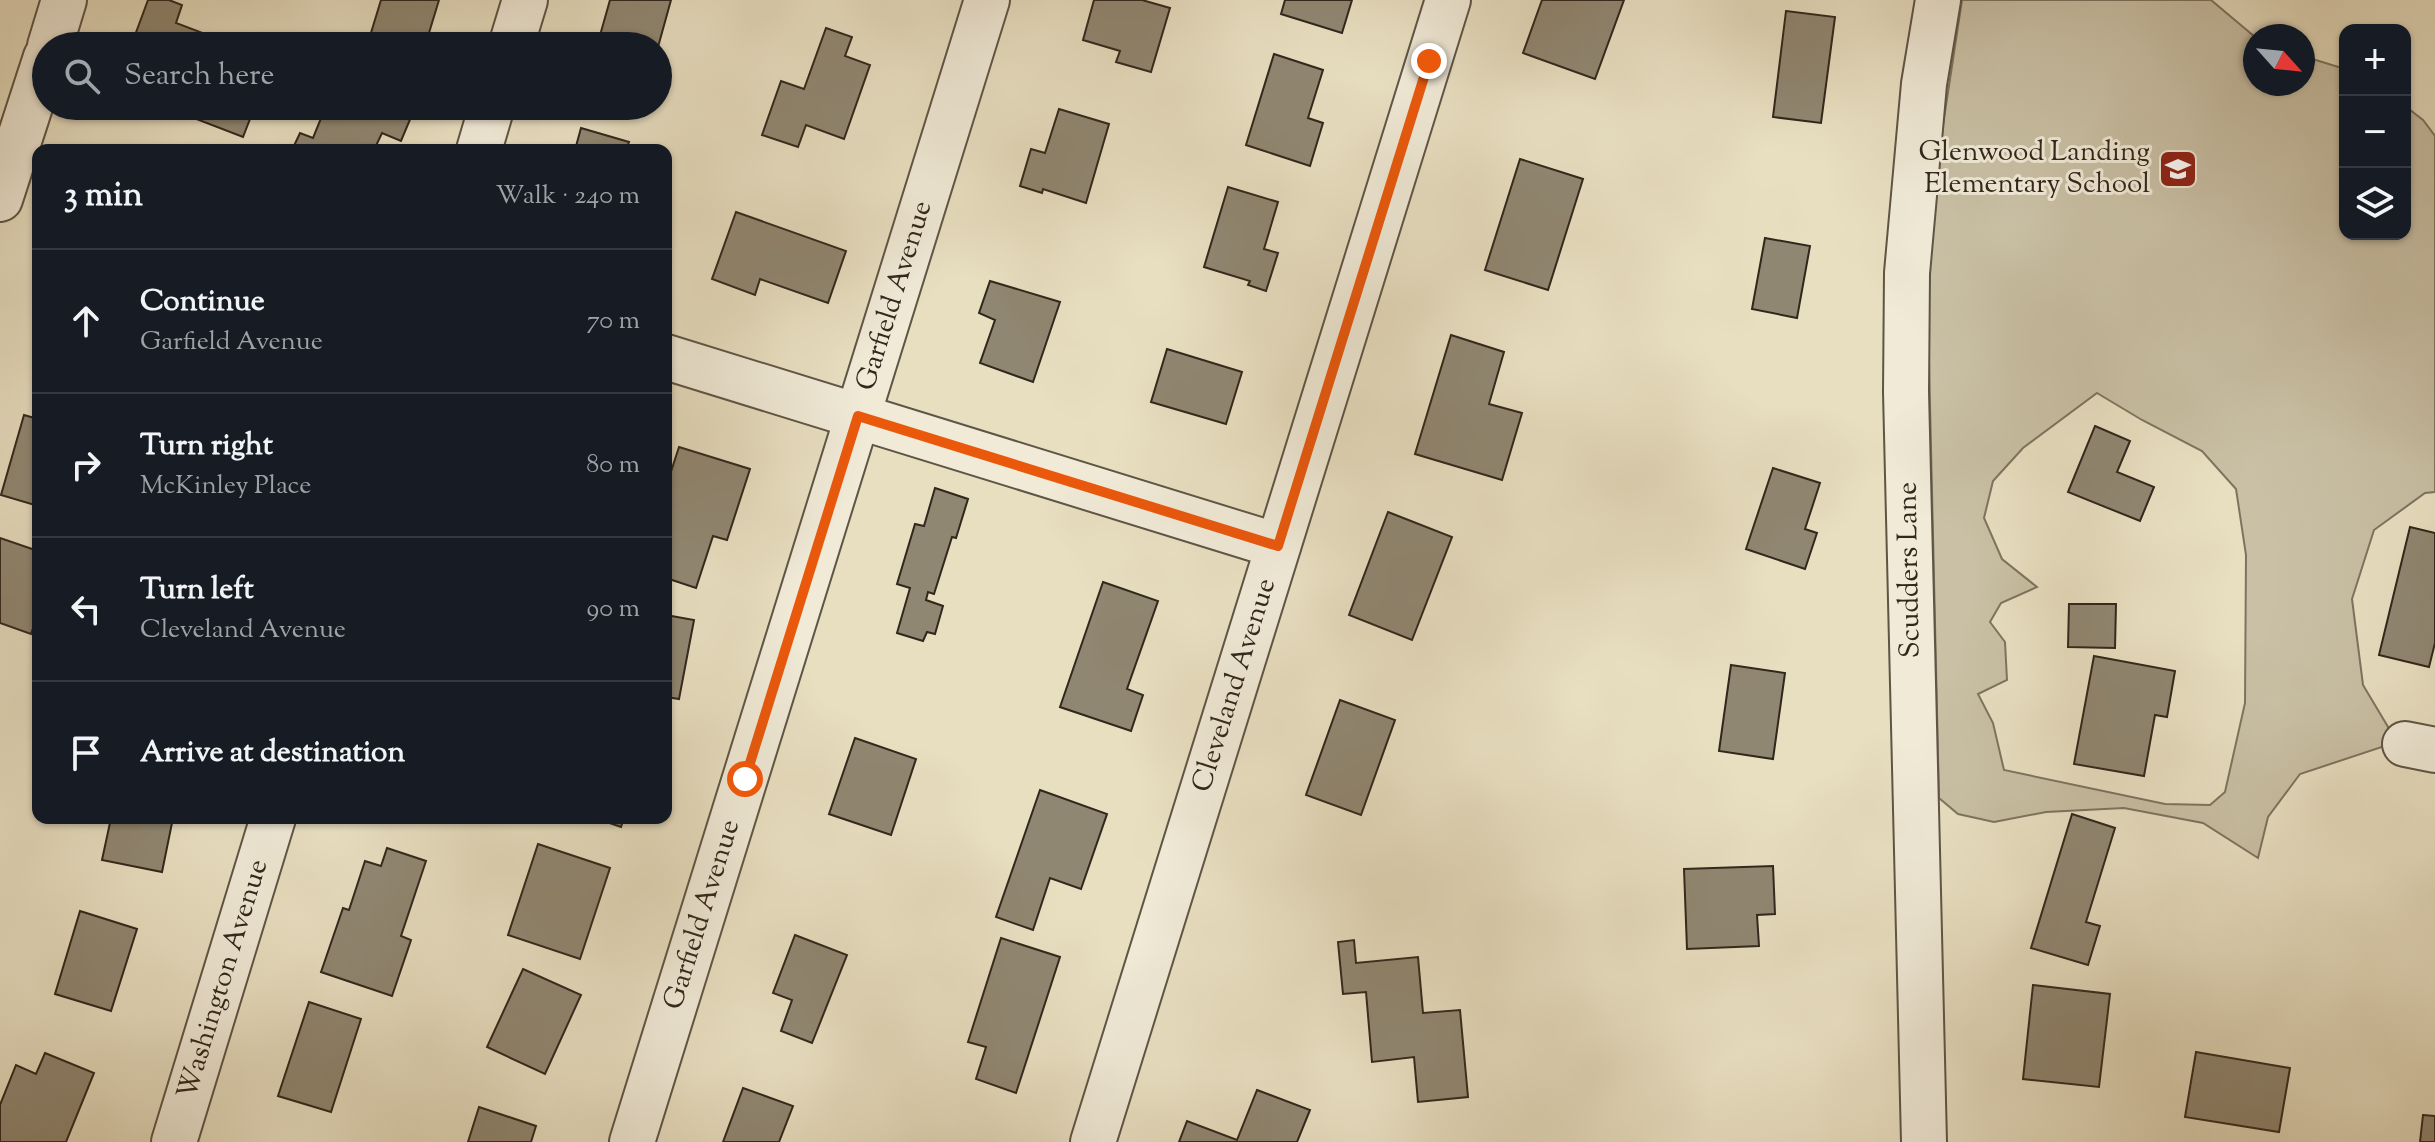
<!DOCTYPE html>
<meta charset="utf-8">
<style>
:root{--surface:#171b24;--page:#20242c;--text:#f1f3f6;--muted:#9ea1a6;--line:#363941}
body{margin:0;font-family:"Sorts Mill Goudy",serif;background:var(--page);color:var(--text)}
.controls{position:absolute;right:24px;top:24px;display:grid;overflow:hidden;border-radius:16px;box-shadow:0 2px 6px #0004}
.controls button{width:72px;height:72px;display:grid;place-items:center;padding:0;border:0;border-bottom:2px solid var(--line);background:var(--surface);color:var(--text);font:40px sans-serif}
.compass{position:absolute;left:2243px;top:24px;width:72px;height:72px;border-radius:50%;background:var(--surface);box-shadow:0 2px 6px #0004;rotate:117deg}
.stop{position:absolute;width:24px;height:24px;margin:-18px;border:6px solid #ea580c;border-radius:50%;background:#fff}
.stop.end{background:#ea580c;border-color:#fff;box-shadow:0 2px 8px #0008}
.list{margin:0;padding:0;list-style:none}
h2{display:flex;justify-content:space-between;align-items:center;height:104px;margin:0;padding:0 32px;font-size:34px}
h2 small{font-size:26px;font-weight:400;color:var(--muted)}
.list li{display:grid;grid-template-columns:52px 1fr auto;gap:24px;align-items:center;box-sizing:border-box;height:144px;padding:0 32px;border-top:2px solid var(--line)}
.list b{display:block;font-size:30px;white-space:nowrap}
.list p{margin:0;font-size:26px;white-space:nowrap;color:var(--muted)}
.list em{font-size:26px;font-style:normal;color:var(--muted)}
.icon{flex:none;width:44px;height:44px;fill:none;stroke:currentColor;stroke-width:2;stroke-linecap:round;stroke-linejoin:round}
.map{position:relative;flex:none;width:2435px;height:1142px;overflow:hidden}
.search{position:absolute;background:var(--surface);box-shadow:0 2px 6px #0004;left:32px;top:32px;width:640px;height:88px;display:flex;align-items:center;gap:20px;box-sizing:border-box;padding:0 28px;border-radius:44px;color:var(--muted);font-size:30px}
.panel{position:absolute;background:var(--surface);box-shadow:0 2px 6px #0004;left:32px;top:144px;width:640px;height:680px;border-radius:16px}
.map>svg:first-child{display:block}
.green{fill:#c9c0a5;stroke:#7d7460;stroke-width:2;fill-rule:evenodd}
.building{fill:#908772;stroke:#31271c;stroke-width:2}
.lines{fill:none;stroke-linecap:round;stroke-linejoin:round}
.minor-casing{stroke:#5f5545;stroke-width:48}
.minor{stroke:#f0ead7;stroke-width:44}
.route{stroke:#ea580c;stroke-width:10}
.labels{text-anchor:middle;dominant-baseline:central;stroke-width:6;stroke-linejoin:round;paint-order:stroke}
.poi-label{font-size:28px;fill:#31271c;stroke:#f0ead7;text-anchor:end}
.street-label{font-size:28px;fill:#31271c;stroke:#f0ead7}
</style>
<div class="map">
<svg width="2435" height="1142" viewBox="0 0 2435 1142">
<rect width="100%" height="100%" fill="#e8dfc1"/>
<filter id="stains"><feTurbulence type="fractalNoise" baseFrequency=".0025" numOctaves="4"/><feColorMatrix values="0 0 0 0 .2 0 0 0 0 .09 0 0 0 0 .02 0 0 0 .5 -.17"/></filter>
<radialGradient id="worn" r=".72"><stop offset=".6" stop-color="#630" stop-opacity="0"/><stop offset="1" stop-color="#630" stop-opacity=".3"/></radialGradient>
<!-- green -->
<path class="green" d="M1962 0H2211L2255 37V84H2303V56L2345 69V234H2405V106L2423 120 2435 136V492L2425 493 2374 530 2352 599 2363 685 2397 742 2300 774 2268 817 2258 858 2203 823 2124 808 2046 812 1994 822 1958 814 1939 798 1929 361 1921 270ZM2097 393 2142 420 2202 451 2236 489 2246 555 2245 703 2225 792 2210 805 2165 804 2004 770 1993 723 1978 694 2007 680 2005 642 1990 622 2001 603 2037 587 2002 559 1984 518 1993 481 2023 448Z"/>
<!-- building -->
<g class="building">
<polygon points="148,0 169,0 182,5 176,23 229,43 228,46 131,46"/>
<polygon points="381,0 439,0 425,46 367,46"/>
<polygon points="610,0 671,0 658,47 597,46"/>
<polygon points="1094,0 1142,0 1170,8 1151,72 1116,62 1120,51 1083,40"/>
<polygon points="1285,0 1352,0 1342,33 1281,14"/>
<polygon points="1542,0 1624,0 1595,79 1523,53"/>
<polygon points="1786,11 1835,17 1821,123 1773,117"/>
<polygon points="826,28 852,37 845,56 870,65 844,139 806,125 798,147 762,135 781,81 804,89"/>
<polygon points="1274,54 1323,70 1308,118 1323,123 1310,166 1246,145"/>
<polygon points="180,106 255,106 243,137 178,112"/>
<polygon points="326,106 405,106 414,110 401,141 382,133 374,150 292,150 300,133 313,138"/>
<polygon points="1059,109 1109,124 1086,203 1043,189 1042,193 1020,186 1031,149 1045,153"/>
<polygon points="581,128 629,142 626,150 575,150"/>
<polygon points="1520,159 1583,179 1548,290 1485,270"/>
<polygon points="1228,187 1278,202 1264,249 1278,253 1266,291 1248,285 1250,281 1204,267"/>
<polygon points="736,212 846,251 828,303 760,279 755,295 712,279"/>
<polygon points="1765,238 1810,246 1797,318 1752,309"/>
<polygon points="990,281 1060,302 1033,382 980,363 995,320 979,313"/>
<polygon points="1451,335 1504,352 1489,404 1522,413 1502,480 1415,454"/>
<polygon points="1167,349 1242,372 1226,424 1151,402"/>
<polygon points="24,415 38,419 38,506 1,495"/>
<polygon points="2095,426 2130,441 2117,472 2154,487 2140,521 2068,492"/>
<polygon points="679,447 750,469 727,540 713,536 696,588 666,578 666,487"/>
<polygon points="1773,468 1820,483 1805,529 1817,533 1805,569 1746,549"/>
<polygon points="935,488 968,499 956,538 952,537 934,594 928,592 926,600 943,606 935,634 927,632 923,641 897,633 910,588 897,584 915,524 924,526"/>
<polygon points="1388,512 1452,537 1412,640 1349,615"/>
<polygon points="2410,527 2435,533 2435,643 2429,667 2379,655"/>
<polygon points="0,538 38,551 38,614 31,634 0,623"/>
<polygon points="1103,582 1158,601 1127,689 1143,695 1131,731 1060,707"/>
<polygon points="2069,604 2116,604 2115,648 2068,647"/>
<polygon points="666,615 694,620 679,699 666,697"/>
<polygon points="2094,656 2175,671 2167,717 2155,715 2144,776 2074,764"/>
<polygon points="1731,665 1785,673 1773,759 1719,751"/>
<polygon points="1340,700 1395,720 1361,815 1306,795"/>
<polygon points="855,738 916,759 891,835 829,814"/>
<polygon points="1040,790 1107,814 1081,889 1050,878 1033,930 996,917"/>
<polygon points="2072,814 2115,828 2086,922 2100,926 2088,965 2031,948"/>
<polygon points="111,818 173,818 162,872 102,860"/>
<polygon points="595,818 624,818 621,827"/>
<polygon points="538,844 610,868 580,959 508,935"/>
<polygon points="387,848 426,861 401,936 411,940 392,996 321,972 343,908 349,910 365,861 381,866"/>
<polygon points="1773,866 1775,914 1757,915 1759,946 1687,949 1684,869"/>
<polygon points="80,911 137,929 111,1011 55,994"/>
<polygon points="795,935 847,955 812,1043 781,1031 792,1000 773,993"/>
<polygon points="1001,938 1060,957 1016,1093 976,1079 986,1047 968,1042"/>
<polygon points="1354,940 1356,963 1418,957 1423,1013 1460,1010 1468,1097 1418,1102 1414,1057 1372,1062 1366,992 1343,994 1338,942"/>
<polygon points="523,969 581,995 545,1074 487,1047"/>
<polygon points="2033,985 2110,994 2099,1087 2023,1079"/>
<polygon points="309,1002 361,1019 331,1112 278,1096"/>
<polygon points="2196,1052 2290,1068 2279,1132 2185,1117"/>
<polygon points="45,1053 94,1073 66,1142 0,1142 0,1105 16,1065 36,1074"/>
<polygon points="743,1088 793,1106 779,1142 723,1142"/>
<polygon points="1257,1090 1310,1110 1297,1142 1179,1142 1187,1121 1237,1140"/>
<polygon points="479,1107 536,1126 531,1142 468,1142"/>
<polygon points="2423,1115 2435,1116 2435,1142 2420,1142"/>
</g>
<g class="lines">
<defs>
<g id="minor">
<polyline points="50,46 64,0"/>
<polyline points="511,46 525,0"/>
<polyline points="479,150 492,106"/>
<polyline points="0,199 46,57"/>
<polyline points="666,357 1278,546"/>
<polyline points="2405,744 2435,750"/>
<path id="s1" d="M174 1142 273 818"/>
<path id="s2" d="M632 1142 987 0"/>
<path id="s3" d="M1093 1142 1448 0"/>
<polyline points="1924,1142 1906,392 1907,273 1924,84 1938,0"/>
</g>
</defs>
<!-- minor casing -->
<use href="#minor" class="minor-casing"/>
<!-- minor -->
<use href="#minor" class="minor"/>
</g>
<g class="lines">
<!-- route -->
<polyline class="route" points="745,779 858,416 1278,546 1429,61"/>
</g>
<!-- icons -->
<defs>
<symbol id="school-square" viewBox="-11 -11 22 22"><rect x="-9" y="-9" width="18" height="18" rx="4" fill="#8f2418" stroke="#f0ead7"/><path d="M0-5L7-2L0 1L-7-2ZM-4 1L0 2.5L4 1V4Q0 6-4 4Z" fill="#fff"/></symbol>
</defs>
<g fill-rule="evenodd">
<use href="#school-square" x="2156" y="147" width="44" height="44"/>
</g>
<g class="labels">
<!-- poi labels -->
<g class="poi-label">
<text x="2150" y="153">Glenwood Landing<tspan x="2150" dy="32">Elementary School</tspan></text>
</g>
<!-- street labels -->
<g class="street-label">
<text stroke="none"><textPath href="#s2" startOffset="886">Garfield Avenue</textPath></text>
<text transform="translate(1910 570) rotate(-91)">Scudders Lane</text>
<text stroke="none"><textPath href="#s3" startOffset="478">Cleveland Avenue</textPath></text>
<text stroke="none"><textPath href="#s2" startOffset="238">Garfield Avenue</textPath></text>
<text stroke="none"><textPath href="#s1" startOffset="170">Washington Avenue</textPath></text>
</g>
</g>
<rect width="100%" height="100%" filter="url(#stains)"/>
<rect width="100%" height="100%" fill="url(#worn)"/>
</svg>
<div class="controls">
<button>+</button>
<button>−</button>
<button><svg class="icon" aria-label="layers" viewBox="0 0 24 24"><path d="M12 4l9 5-9 5-9-5zM3 14l9 5 9-5"/></svg></button>
</div>
<svg class="compass" viewBox="-18 -18 36 36"><path d="M0-13l5 13h-10z" fill="#e53935"/><path d="M0 13l5-13h-10z" fill="#9ea1a6"/></svg>
<div class="stop" style="left:745px;top:779px"></div>
<div class="stop end" style="left:1429px;top:61px"></div>
<div class="search"><svg class="icon" aria-label="search" viewBox="0 0 24 24"><circle cx="10" cy="10" r="6"/><path d="M15 15l6 6"/></svg>Search here</div>
<section class="panel">
<h2>3 min<small>Walk · 240 m</small></h2>
<ul class="list">
<li><svg class="icon" aria-label="ahead" viewBox="0 0 24 24"><path d="M12 20V5M6 11l6-6 6 6"/></svg><div><b>Continue</b><p>Garfield Avenue</p></div><em>70 m</em></li>
<li><svg class="icon" aria-label="right" viewBox="0 0 24 24"><path d="M7 20v-9h11M14 6l5 5-5 5"/></svg><div><b>Turn right</b><p>McKinley Place</p></div><em>80 m</em></li>
<li><svg class="icon" aria-label="left" viewBox="0 0 24 24"><path d="M17 20v-9H6M10 6l-5 5 5 5"/></svg><div><b>Turn left</b><p>Cleveland Avenue</p></div><em>90 m</em></li>
<li><svg class="icon" aria-label="arrive" viewBox="0 0 24 24"><path d="M6 21V4h12l-3 4 3 4H6"/></svg><div><b>Arrive at destination</b></div></li>
</ul>
</section>
</div>
